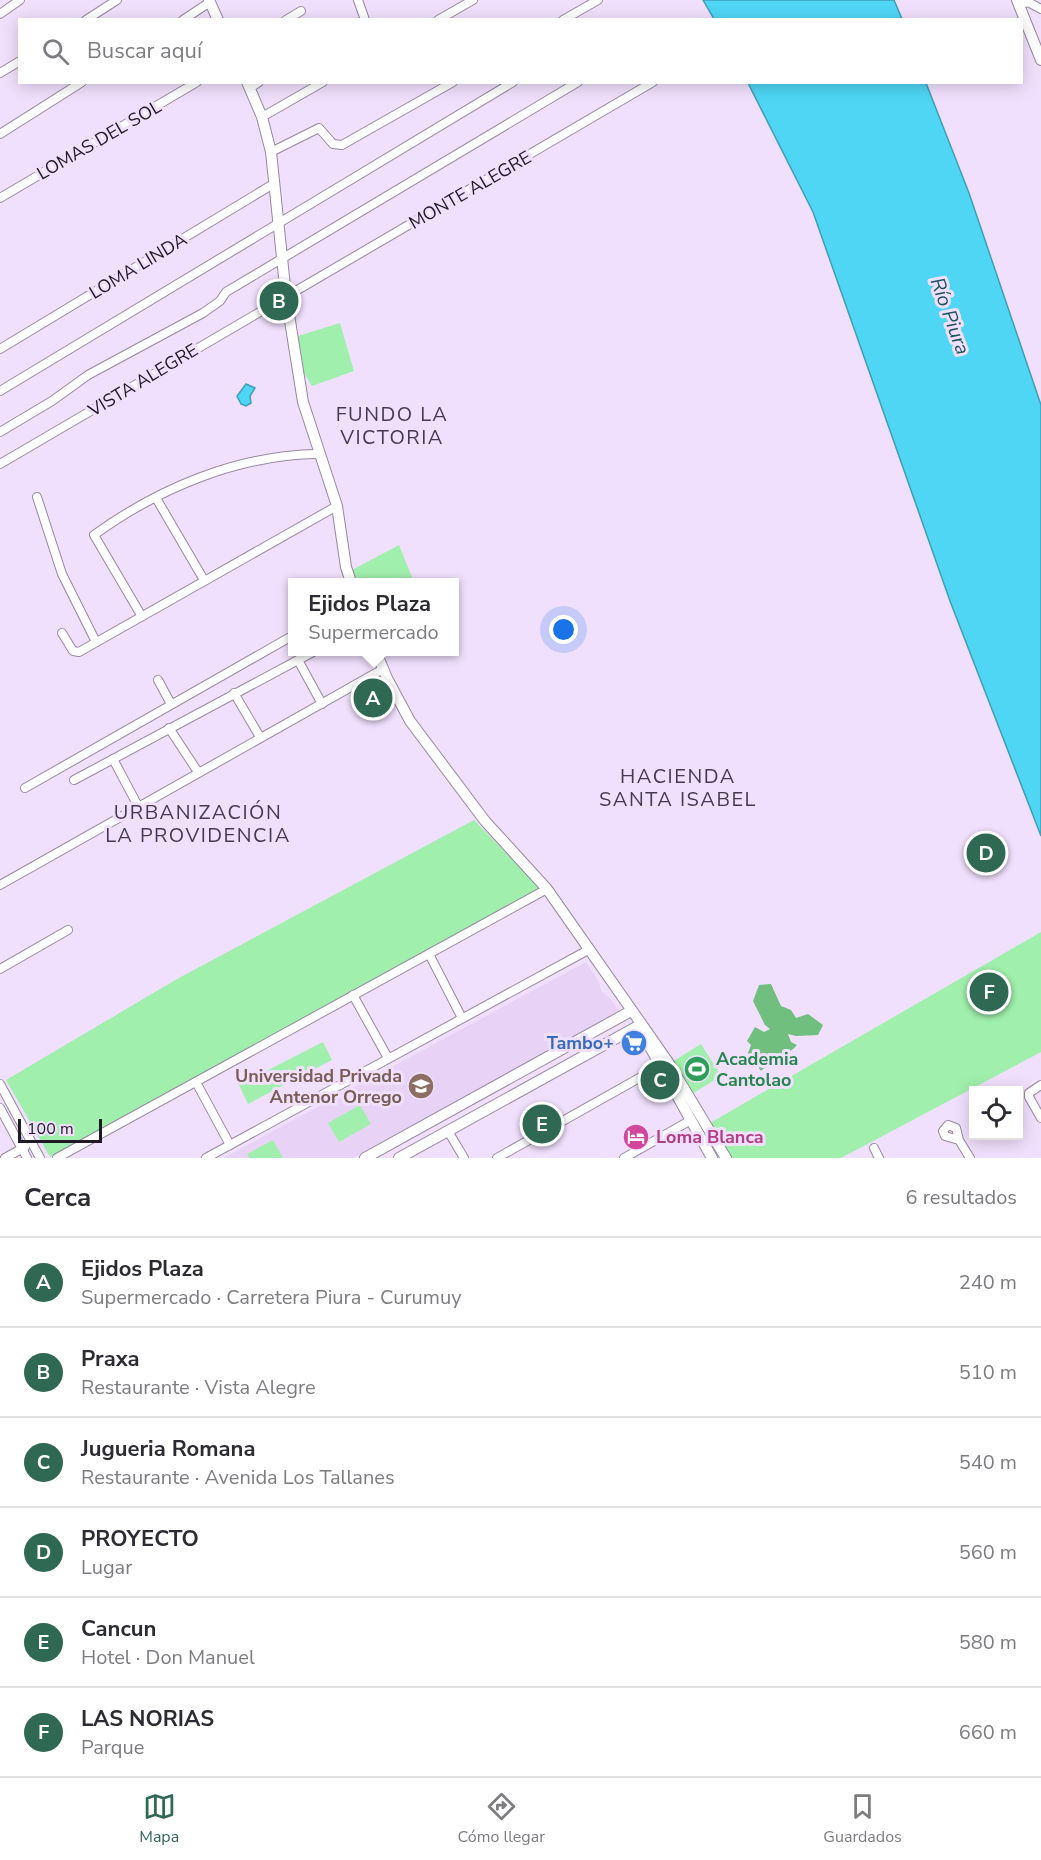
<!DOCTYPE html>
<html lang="es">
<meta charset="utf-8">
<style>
:root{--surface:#fff;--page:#f2f2f3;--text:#2b2b33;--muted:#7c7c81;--line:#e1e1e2;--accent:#2f6953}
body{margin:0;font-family:"Nunito Sans",sans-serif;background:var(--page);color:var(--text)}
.controls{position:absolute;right:18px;bottom:18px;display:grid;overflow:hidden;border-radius:0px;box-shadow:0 3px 15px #0003}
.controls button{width:54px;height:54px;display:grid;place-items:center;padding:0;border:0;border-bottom:2px solid var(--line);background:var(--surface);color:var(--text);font:30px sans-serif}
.scale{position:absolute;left:18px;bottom:15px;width:84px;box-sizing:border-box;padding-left:6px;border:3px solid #201a25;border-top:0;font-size:16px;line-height:21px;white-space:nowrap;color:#201a25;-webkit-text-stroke:4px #f1e0fd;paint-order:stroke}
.you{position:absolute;left:564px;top:630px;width:21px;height:21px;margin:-15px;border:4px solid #fff;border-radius:50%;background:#1a73e8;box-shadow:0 0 0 9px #1a73e833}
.badge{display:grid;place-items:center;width:39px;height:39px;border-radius:50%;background:var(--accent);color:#fff;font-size:20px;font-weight:700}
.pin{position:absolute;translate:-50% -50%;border:3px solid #fff;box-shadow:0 2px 6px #0006}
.popup{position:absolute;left:288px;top:578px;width:171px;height:78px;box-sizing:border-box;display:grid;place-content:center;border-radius:0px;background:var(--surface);filter:drop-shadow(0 2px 4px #0005);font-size:20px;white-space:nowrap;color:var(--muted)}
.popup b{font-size:22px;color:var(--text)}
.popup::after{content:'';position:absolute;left:50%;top:100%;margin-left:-12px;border:12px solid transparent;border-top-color:var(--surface)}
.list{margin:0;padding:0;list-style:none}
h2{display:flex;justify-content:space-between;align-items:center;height:78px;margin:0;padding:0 24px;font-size:26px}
h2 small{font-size:20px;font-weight:400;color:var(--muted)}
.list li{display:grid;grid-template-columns:39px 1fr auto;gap:18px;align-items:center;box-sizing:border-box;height:90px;padding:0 24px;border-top:2px solid var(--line)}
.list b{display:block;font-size:22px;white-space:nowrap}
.list p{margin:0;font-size:20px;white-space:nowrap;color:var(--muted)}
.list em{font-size:20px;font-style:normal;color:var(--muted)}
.icon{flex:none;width:33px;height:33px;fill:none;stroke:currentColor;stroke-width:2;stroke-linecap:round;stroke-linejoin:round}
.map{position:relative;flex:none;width:1041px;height:1158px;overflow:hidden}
.search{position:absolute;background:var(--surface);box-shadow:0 3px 15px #0003;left:18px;right:18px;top:18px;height:66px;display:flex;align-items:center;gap:15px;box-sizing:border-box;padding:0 21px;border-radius:0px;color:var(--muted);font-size:22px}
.sheet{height:618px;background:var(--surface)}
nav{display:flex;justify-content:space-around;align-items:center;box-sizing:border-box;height:84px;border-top:2px solid var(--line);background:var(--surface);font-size:16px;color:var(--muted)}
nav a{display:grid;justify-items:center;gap:3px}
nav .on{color:var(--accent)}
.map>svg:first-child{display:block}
.built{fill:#e8d3f7}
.green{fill:#a0efac}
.forest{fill:#70bf7e}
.water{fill:#4ed6f4;stroke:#409eb6;stroke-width:1.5}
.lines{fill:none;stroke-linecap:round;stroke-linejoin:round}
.minor-casing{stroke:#9687a1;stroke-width:10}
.major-casing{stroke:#9687a1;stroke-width:12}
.minor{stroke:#fff;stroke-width:8}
.major{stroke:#fff;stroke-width:10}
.labels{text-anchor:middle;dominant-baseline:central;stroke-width:6;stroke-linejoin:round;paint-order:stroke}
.street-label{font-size:18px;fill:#201a25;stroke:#f1e0fd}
.shop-label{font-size:18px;font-weight:bold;fill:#366cbe;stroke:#f1e0fd;text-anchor:end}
.leisure-label{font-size:18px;font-weight:bold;fill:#27864d;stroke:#f1e0fd;text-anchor:start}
.education-label{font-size:18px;font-weight:bold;fill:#785e54;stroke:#f1e0fd;text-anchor:end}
.hotel-label{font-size:18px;font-weight:bold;fill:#b23c85;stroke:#f1e0fd;text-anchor:start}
.water-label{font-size:20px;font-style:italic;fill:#1c5461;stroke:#f1e0fd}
.neighbourhood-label{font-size:20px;letter-spacing:1.5px;fill:#463950;stroke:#f1e0fd}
</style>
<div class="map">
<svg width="1041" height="1158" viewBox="0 0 1041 1158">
<rect width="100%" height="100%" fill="#f1e0fd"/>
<!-- built -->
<polygon class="built" points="586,962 598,980 602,992 611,999 620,1012 353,1158 223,1158"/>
<!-- green -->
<g class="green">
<polygon points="340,323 354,371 312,386 304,373 298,336"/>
<polygon points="399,545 414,582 357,582 352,570"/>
<polygon points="474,820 541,889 50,1157 6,1080 177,979"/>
<polygon points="1041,932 1041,1052 841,1158 731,1158 710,1123"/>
<polygon points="323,1042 332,1060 248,1104 239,1085"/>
<polygon points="701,1044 721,1076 692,1094 672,1062"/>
<polygon points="360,1105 371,1124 339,1142 328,1123"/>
<polygon points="273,1140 283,1158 249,1158 247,1154"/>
</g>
<!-- forest -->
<path class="forest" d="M771 984 781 1006 791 1010 796 1018 808 1014 823 1025 818 1035 796 1036 788 1034 791 1042 797 1045C790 1054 771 1061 761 1071L748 1053 751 1045 747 1041 755 1027 764 1032 770 1029 765 1025 753 1001 759 985Z"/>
<!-- water -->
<g class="water">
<polygon points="703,0 894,0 902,19 714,19"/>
<polygon points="748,83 926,83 969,193 1041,405 1041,836 950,601 813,212"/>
<polygon points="246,384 255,388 250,396 251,403 246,406 241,404 237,396"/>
</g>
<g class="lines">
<defs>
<g id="minor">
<polyline points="358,0 365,20"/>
<polyline points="1019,5 1028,2 1041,9"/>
<polyline points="0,14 20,0"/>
<polyline points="86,20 117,0"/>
<polyline points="183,20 210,2"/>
<polyline points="286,20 301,11"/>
<polyline points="438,20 473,0"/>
<polyline points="563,20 598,0"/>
<polyline points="0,73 20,61"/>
<polyline points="250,88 259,82"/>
<polyline points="262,117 323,82"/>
<polyline points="0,134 82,82"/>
<polyline points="271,152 319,128 333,144 342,145 453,82"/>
<polyline points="0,198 197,82"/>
<polyline points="0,349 275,183"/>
<polyline points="0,391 513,82"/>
<polyline points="0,432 52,401 88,375 203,313 220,301 226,292 578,82"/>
<polyline points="0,464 653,82"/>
<polyline points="37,497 62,574 96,642"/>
<polyline points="156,498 204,580"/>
<path d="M141 615 94 535C159 488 238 455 318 454"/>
<polyline points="62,633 73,651 79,652 337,506"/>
<polyline points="298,660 322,704"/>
<polyline points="158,680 171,704"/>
<polyline points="234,693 260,737"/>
<polyline points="169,728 198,772"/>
<polyline points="113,759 138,806"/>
<polyline points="74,780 313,652"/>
<polyline points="25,788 292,636"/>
<polyline points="0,885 383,669"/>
<polyline points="429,954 462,1018"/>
<polyline points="0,969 68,930"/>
<polyline points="353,995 388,1058"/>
<polyline points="196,1082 230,1145"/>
<polyline points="0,1084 40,1158"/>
<polyline points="1041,1085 1029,1093 1029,1097 1041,1118"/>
<polyline points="0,1108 27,1158"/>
<polyline points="448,1131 464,1158"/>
<polyline points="959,1140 945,1136 943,1131 948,1125 956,1128 959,1140 970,1158"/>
<polyline points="874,1148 879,1158"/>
<polyline points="5,1158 25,1147"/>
<polyline points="57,1158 547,889"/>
<polyline points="206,1158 590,949"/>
<polyline points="497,1158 664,1064"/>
<polyline points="624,1158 691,1120"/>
</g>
<g id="major">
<polyline points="209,0 218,20"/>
<polyline points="1017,0 1041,60"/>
<polyline points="247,82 262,117 271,152 286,296 303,402 337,506 346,567 351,582"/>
<polyline points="376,652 387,678 410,721 485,821 547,889 668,1062 726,1158"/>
<polyline points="645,1038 712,1158"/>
<polyline points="365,1158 631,1011"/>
<polyline points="399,1158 640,1025"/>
</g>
</defs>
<!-- minor casing -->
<use href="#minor" class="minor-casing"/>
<!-- major casing -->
<use href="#major" class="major-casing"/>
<!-- minor -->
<use href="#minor" class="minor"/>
<!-- major -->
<use href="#major" class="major"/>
</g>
<!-- icons -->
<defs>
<symbol id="supermarket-disc" viewBox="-11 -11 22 22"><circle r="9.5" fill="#3f7fe0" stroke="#f1e0fd"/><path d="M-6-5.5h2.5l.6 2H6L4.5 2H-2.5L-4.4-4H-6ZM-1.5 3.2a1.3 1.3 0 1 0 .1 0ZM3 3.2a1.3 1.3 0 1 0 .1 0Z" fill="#fff"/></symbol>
<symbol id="stadium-disc" viewBox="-11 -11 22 22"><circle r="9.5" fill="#2e9e5b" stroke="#f1e0fd"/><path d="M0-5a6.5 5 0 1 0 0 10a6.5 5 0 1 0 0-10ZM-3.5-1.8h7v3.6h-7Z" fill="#fff"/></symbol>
<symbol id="university-disc" viewBox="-11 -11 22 22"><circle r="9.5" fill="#8d6e63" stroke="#f1e0fd"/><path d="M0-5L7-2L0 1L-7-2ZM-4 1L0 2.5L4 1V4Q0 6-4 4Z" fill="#fff"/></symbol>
<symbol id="hotel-disc" viewBox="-11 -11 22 22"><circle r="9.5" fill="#d1479c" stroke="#f1e0fd"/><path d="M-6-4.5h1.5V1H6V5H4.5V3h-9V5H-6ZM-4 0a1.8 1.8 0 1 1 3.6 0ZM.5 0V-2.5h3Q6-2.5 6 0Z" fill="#fff"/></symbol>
</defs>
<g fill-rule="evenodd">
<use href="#supermarket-disc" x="619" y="1028" width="30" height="30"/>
<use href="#stadium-disc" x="682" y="1054" width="30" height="30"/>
<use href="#university-disc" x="406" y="1071" width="30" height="30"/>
<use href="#hotel-disc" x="621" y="1122" width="30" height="30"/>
</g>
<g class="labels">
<!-- street labels -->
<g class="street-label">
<text transform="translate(99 140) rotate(-30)">LOMAS DEL SOL</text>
<text transform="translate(470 190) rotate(-30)">MONTE ALEGRE</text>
<text transform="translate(138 266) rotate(-31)">LOMA LINDA</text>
<text transform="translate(143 380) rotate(-31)">VISTA ALEGRE</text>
</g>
<!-- shop labels -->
<g class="shop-label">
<text x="614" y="1043">Tambo+</text>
</g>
<!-- leisure labels -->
<g class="leisure-label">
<text x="716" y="1059">Academia<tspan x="716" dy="21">Cantolao</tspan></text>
</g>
<!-- education labels -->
<g class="education-label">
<text x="402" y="1076">Universidad Privada<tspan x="402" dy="21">Antenor Orrego</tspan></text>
</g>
<!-- hotel labels -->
<g class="hotel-label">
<text x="656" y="1137">Loma Blanca</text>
</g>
<!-- water labels -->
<g class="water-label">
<text transform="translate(950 316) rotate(70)">Río Piura</text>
</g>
<!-- neighbourhood labels -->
<g class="neighbourhood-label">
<text x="392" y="414">FUNDO LA<tspan x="392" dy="23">VICTORIA</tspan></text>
<text x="678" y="776">HACIENDA<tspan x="678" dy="23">SANTA ISABEL</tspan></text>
<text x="198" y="812">URBANIZACIÓN<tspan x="198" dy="23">LA PROVIDENCIA</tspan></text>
</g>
</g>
</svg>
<div class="controls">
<button><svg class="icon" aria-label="locate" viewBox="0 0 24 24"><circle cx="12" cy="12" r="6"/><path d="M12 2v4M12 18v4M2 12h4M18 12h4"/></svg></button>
</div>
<div class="scale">100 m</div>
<div class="you"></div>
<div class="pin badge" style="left:373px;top:698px">A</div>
<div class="popup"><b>Ejidos Plaza</b>Supermercado</div>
<div class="pin badge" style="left:279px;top:301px">B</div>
<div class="pin badge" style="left:660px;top:1080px">C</div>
<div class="pin badge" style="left:986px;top:853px">D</div>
<div class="pin badge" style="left:542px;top:1124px">E</div>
<div class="pin badge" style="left:989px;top:992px">F</div>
<div class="search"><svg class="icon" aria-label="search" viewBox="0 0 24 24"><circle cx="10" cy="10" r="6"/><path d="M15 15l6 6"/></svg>Buscar aquí</div>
</div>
<section class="sheet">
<h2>Cerca<small>6 resultados</small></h2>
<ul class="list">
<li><span class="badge">A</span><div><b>Ejidos Plaza</b><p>Supermercado · Carretera Piura - Curumuy</p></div><em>240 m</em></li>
<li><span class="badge">B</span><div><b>Praxa</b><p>Restaurante · Vista Alegre</p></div><em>510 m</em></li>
<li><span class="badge">C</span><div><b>Jugueria Romana</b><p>Restaurante · Avenida Los Tallanes</p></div><em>540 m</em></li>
<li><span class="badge">D</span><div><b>PROYECTO</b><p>Lugar</p></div><em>560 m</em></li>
<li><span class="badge">E</span><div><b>Cancun</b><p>Hotel · Don Manuel</p></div><em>580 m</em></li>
<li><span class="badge">F</span><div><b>LAS NORIAS</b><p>Parque</p></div><em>660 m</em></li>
</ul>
</section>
<nav>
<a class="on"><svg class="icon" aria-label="map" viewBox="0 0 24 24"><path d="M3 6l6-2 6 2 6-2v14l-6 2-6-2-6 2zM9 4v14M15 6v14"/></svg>Mapa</a>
<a><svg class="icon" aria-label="directions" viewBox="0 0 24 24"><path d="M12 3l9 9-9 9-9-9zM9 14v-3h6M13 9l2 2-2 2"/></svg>Cómo llegar</a>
<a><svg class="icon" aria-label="saved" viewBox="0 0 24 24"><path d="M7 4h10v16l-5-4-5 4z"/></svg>Guardados</a>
</nav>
